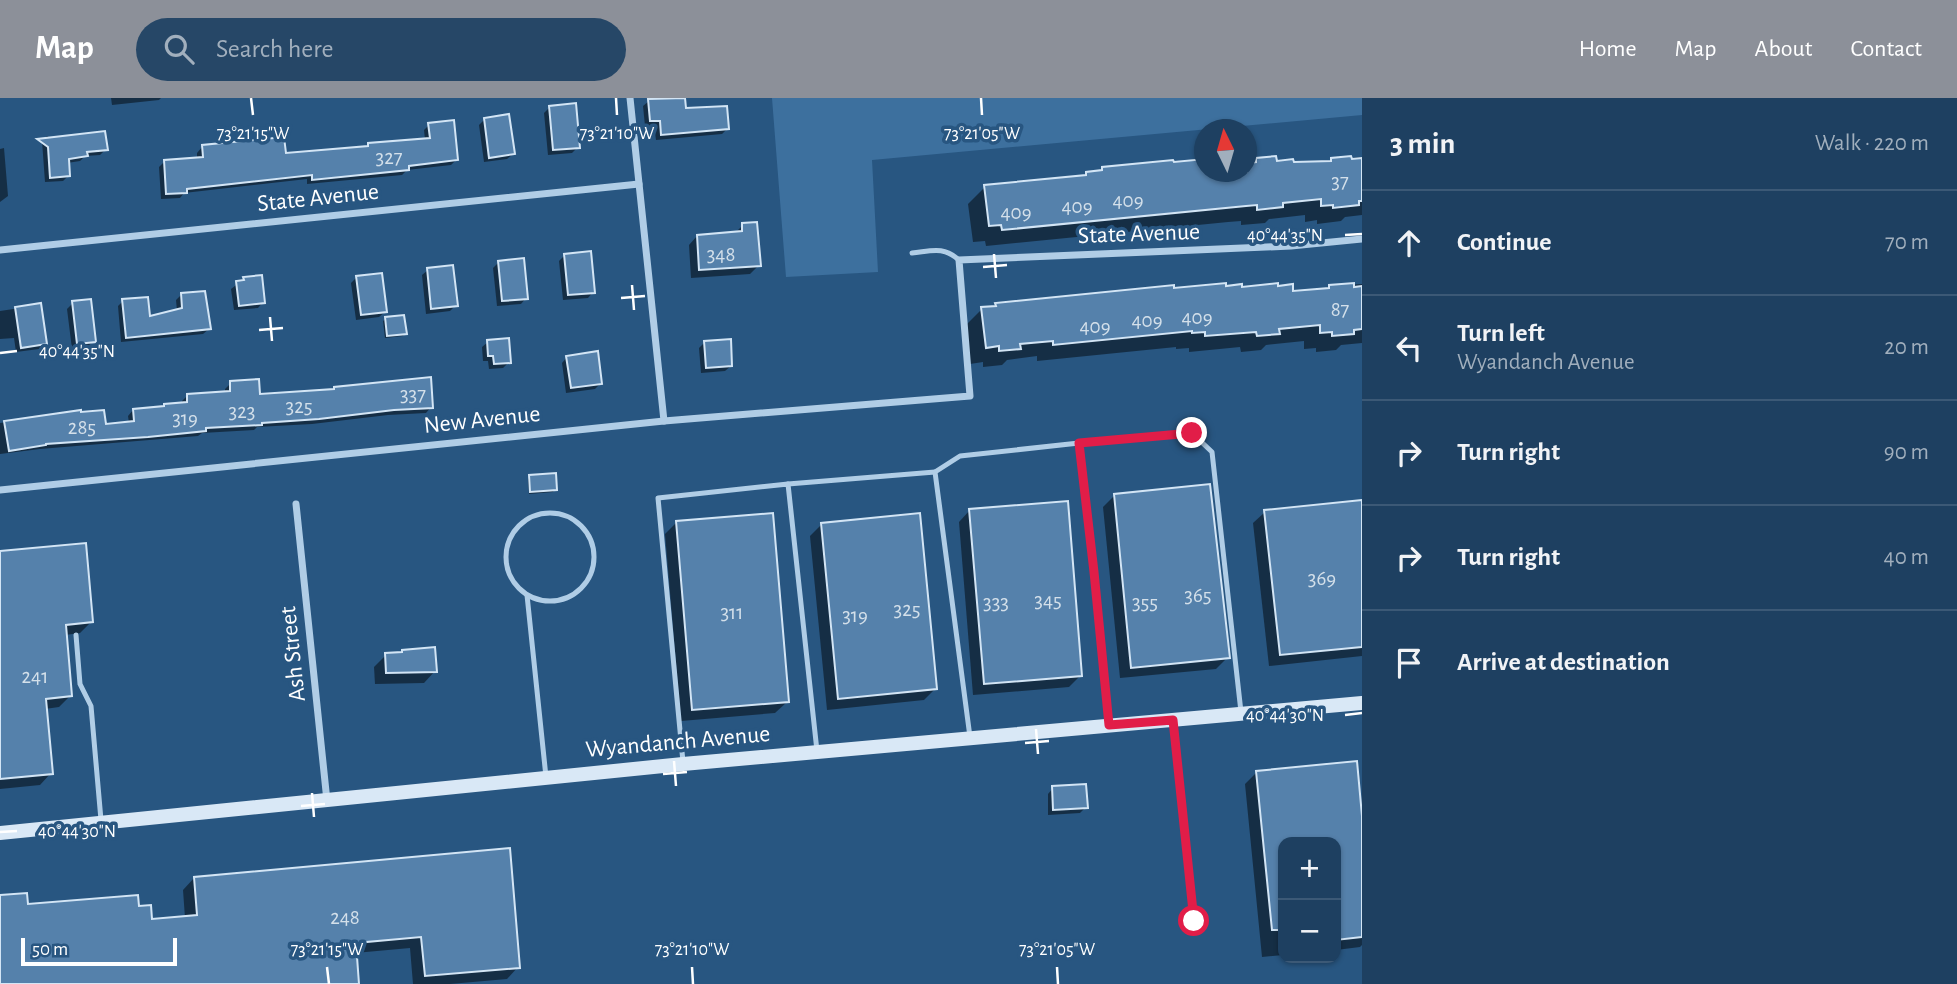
<!DOCTYPE html>
<meta charset="utf-8">
<style>
:root{--surface:#1e4061;--page:#264767;--text:#f1f3f6;--muted:#a1afbd;--line:#3c5976;--accent:#8c9099}
body{margin:0;font-family:"Alegreya Sans",sans-serif;background:var(--page);color:var(--text)}
.controls{position:absolute;right:21px;bottom:21px;display:grid;overflow:hidden;border-radius:14px;box-shadow:0 2px 5px #0004}
.controls button{width:63px;height:63px;display:grid;place-items:center;padding:0;border:0;border-bottom:2px solid var(--line);background:var(--surface);color:var(--text);font:35px sans-serif}
.compass{position:absolute;left:1194px;top:21px;width:63px;height:63px;border-radius:50%;background:var(--surface);box-shadow:0 2px 5px #0004;rotate:355deg}
.scale{position:absolute;left:21px;bottom:18px;width:156px;box-sizing:border-box;padding-left:7px;border:4px solid #fff;border-top:0;font-size:19px;line-height:24px;white-space:nowrap;color:#fff;-webkit-text-stroke:5px #285681;paint-order:stroke}
.stop{position:absolute;width:21px;height:21px;margin:-16px;border:5px solid #e11d48;border-radius:50%;background:#fff}
.stop.end{background:#e11d48;border-color:#fff;box-shadow:0 2px 7px #0008}
.list{margin:0;padding:0;list-style:none}
h2{display:flex;justify-content:space-between;align-items:center;height:91px;margin:0;padding:0 28px;font-size:30px}
h2 small{font-size:23px;font-weight:400;color:var(--muted)}
.list li{display:grid;grid-template-columns:46px 1fr auto;gap:21px;align-items:center;box-sizing:border-box;height:105px;padding:0 28px;border-top:2px solid var(--line)}
.list b{display:block;font-size:26px;white-space:nowrap}
.list p{margin:0;font-size:23px;white-space:nowrap;color:var(--muted)}
.list em{font-size:23px;font-style:normal;color:var(--muted)}
.icon{flex:none;width:38px;height:38px;fill:none;stroke:currentColor;stroke-width:2;stroke-linecap:round;stroke-linejoin:round}
.map{position:relative;flex:none;width:1362px;height:886px;overflow:hidden}
header{display:flex;align-items:center;gap:42px;box-sizing:border-box;height:98px;padding:0 35px;background:var(--accent);color:#fff}
header strong{font-size:33px}
nav{display:flex;gap:38px;margin-inline-start:auto;font-size:24px}
.search{width:490px;height:63px;background:var(--page);display:flex;align-items:center;gap:18px;box-sizing:border-box;padding:0 24px;border-radius:38px;color:var(--muted);font-size:26px}
main{display:flex}
aside{flex:1;background:var(--surface)}
.map>svg:first-child{display:block}
.green{fill:#3d709e}
.shadow{fill:#0007}
.building{fill:#5581ab;stroke:#d3e5f5;stroke-width:2}
.lines{fill:none;stroke-linecap:round;stroke-linejoin:round}
.lane{stroke:#b0cde6;stroke-width:5}
.street{stroke:#b0cde6;stroke-width:7}
.secondary{stroke:#d9e8f6;stroke-width:14}
.route{stroke:#e11d48;stroke-width:9}
.ticks{fill:none;stroke:#fff;stroke-width:2.5}
.labels{text-anchor:middle;dominant-baseline:central;stroke-width:7;stroke-linejoin:round;paint-order:stroke}
.number-label{font-size:21px;fill:#d4e0ea}
.street-label{font-size:24px;fill:#fff;stroke:#285681}
.ticks-label{font-size:18px;text-anchor:middle;fill:#fff;stroke:#285681;stroke-width:7;stroke-linejoin:round;paint-order:stroke}
</style>
<header>
<strong>Map</strong>
<div class="search"><svg class="icon" aria-label="search" viewBox="0 0 24 24"><circle cx="10" cy="10" r="6"/><path d="M15 15l6 6"/></svg>Search here</div>
<nav><a>Home</a><a>Map</a><a>About</a><a>Contact</a></nav>
</header>
<main>
<div class="map">
<svg width="1362" height="886" viewBox="0 0 1362 886">
<rect width="100%" height="100%" fill="#285681"/>
<!-- green -->
<polygon class="green" points="772,0 1362,0 1362,17 872,62 878,174 786,179"/>
<!-- shadow -->
<g class="shadow">
<polygon points="111,0 161,0 159,2 112,7"/>
<polygon points="657,0 684,0 685,11 728,30 722,36 656,42 654,27 645,28 643,8 649,3"/>
<polygon points="550,9 578,49 572,55 548,57 544,15"/>
<polygon points="485,21 513,56 507,61 484,64 479,27"/>
<polygon points="429,27 457,61 451,67 407,72 402,77 307,86 307,81 184,95 180,100 161,101 159,69 164,64 197,61 197,55 202,49 284,57 366,50 369,47 425,42 424,32"/>
<polygon points="47,38 51,41 106,51 100,57 85,58 80,63 67,65 68,78 63,83 45,84 42,43"/>
<polygon points="4,50 8,98 0,104 0,51"/>
<polygon points="1362,59 1362,117 1345,119 1341,123 1317,126 1317,122 1305,124 1305,117 1269,121 1265,125 1241,127 1241,123 1228,124 986,148 985,143 973,144 968,106 985,89 1083,79 1087,76 1099,74 1103,71 1246,74 1246,63 1275,60 1275,64 1292,66 1329,65 1332,62"/>
<polygon points="743,127 759,167 750,176 691,180 689,147 697,138 734,136"/>
<polygon points="565,157 593,194 588,200 563,202 559,163"/>
<polygon points="499,164 526,200 521,206 497,208 493,170"/>
<polygon points="428,172 456,207 450,213 426,216 422,177"/>
<polygon points="357,179 385,214 379,219 356,222 351,185"/>
<polygon points="244,181 263,204 258,210 234,212 231,191"/>
<polygon points="1362,186 1362,245 1341,247 1336,252 1316,254 1316,250 1304,251 1304,243 1266,247 1261,252 1241,254 1240,249 1189,254 1189,250 1176,251 1176,249 1037,263 1037,258 1007,262 1002,267 983,269 983,264 970,266 965,228 982,211 992,210 996,206 1172,192 1276,190 1292,195 1326,192 1329,188"/>
<polygon points="181,197 209,231 203,236 121,244 118,208 123,203 148,220 177,213 176,202"/>
<polygon points="73,205 94,243 88,248 72,251 67,211"/>
<polygon points="40,207 45,245 39,251 16,254 14,240 0,241 0,213"/>
<polygon points="386,221 405,235 403,238 385,240 383,223"/>
<polygon points="488,244 509,264 503,270 489,271 488,263 483,263 482,249"/>
<polygon points="704,245 731,268 725,273 701,275 699,250"/>
<polygon points="567,259 600,286 595,291 566,295 562,265"/>
<polygon points="231,285 258,298 431,309 426,315 388,317 312,326 257,329 254,332 202,335 198,338 40,351 0,356 0,325 79,314 104,328 129,325 128,318 133,312 182,306 182,303 188,297 225,295 225,291"/>
<polygon points="530,379 555,391 553,394 529,396 528,381"/>
<polygon points="1115,397 1228,559 1216,571 1120,580 1103,409"/>
<polygon points="1362,404 1362,558 1269,568 1253,425 1265,414"/>
<polygon points="970,412 1080,578 1069,589 973,597 959,424"/>
<polygon points="677,424 787,604 775,615 681,623 665,436"/>
<polygon points="822,426 935,591 924,602 827,612 810,438"/>
<polygon points="0,454 91,524 80,535 65,537 70,598 59,609 45,611 51,675 40,687 0,691"/>
<polygon points="386,557 435,573 424,585 375,586 374,569"/>
<polygon points="1256,675 1362,736 1362,847 1360,849 1336,852 1336,744 1283,744 1283,857 1262,859 1245,686"/>
<polygon points="1053,690 1086,709 1080,715 1048,717 1048,696"/>
<polygon points="508,752 518,869 507,881 450,886 413,886 410,850 355,855 357,886 0,886 0,799 27,808 137,810 151,823 185,820 183,792 194,780"/>
</g>
<!-- building -->
<g class="building">
<polygon points="685,0 686,10 727,8 729,31 661,37 660,23 650,23 648,1"/>
<polygon points="576,5 580,50 553,52 549,8"/>
<polygon points="509,16 515,56 489,60 484,20"/>
<polygon points="454,22 458,62 409,68 409,72 312,82 312,77 187,91 187,95 166,96 164,62 203,59 202,47 284,39 286,55 368,48 368,45 430,40 428,25"/>
<polygon points="105,33 108,52 87,54 88,58 69,61 70,78 50,80 48,49 37,41"/>
<polygon points="1276,58 1277,63 1293,61 1294,64 1331,63 1331,60 1351,58 1352,61 1362,60 1362,103 1359,103 1359,107 1333,110 1333,107 1321,108 1321,101 1283,105 1283,109 1257,112 1257,107 1246,108 1002,132 1001,127 989,128 984,87 1086,77 1086,74 1102,72 1102,69 1173,62 1174,64 1205,61 1205,74 1247,74 1247,65 1256,64 1256,60"/>
<polygon points="757,124 761,168 699,172 697,137 742,133 742,125"/>
<polygon points="591,153 595,195 568,197 564,156"/>
<polygon points="524,160 528,201 502,203 498,163"/>
<polygon points="453,167 458,208 431,211 427,170"/>
<polygon points="382,175 387,214 361,217 356,178"/>
<polygon points="262,177 265,205 239,208 236,183 244,182 243,179"/>
<polygon points="1226,185 1226,188 1242,186 1242,189 1278,185 1278,188 1293,186 1293,193 1329,190 1329,187 1354,185 1354,189 1362,188 1362,231 1354,232 1354,236 1332,238 1332,234 1320,235 1320,227 1279,231 1280,236 1257,238 1256,234 1205,238 1205,234 1192,235 1192,233 1053,247 1053,243 1020,246 1021,251 999,253 999,248 986,250 981,209 996,208 995,205 1174,187 1174,190"/>
<polygon points="205,193 211,231 126,240 122,201 148,199 150,218 182,210 181,195"/>
<polygon points="91,201 96,244 77,246 72,203"/>
<polygon points="41,205 47,246 21,250 15,209"/>
<polygon points="404,217 407,236 387,238 385,219"/>
<polygon points="509,240 511,265 494,266 493,258 488,258 487,242"/>
<polygon points="731,241 732,268 706,270 704,243"/>
<polygon points="598,253 602,286 571,290 566,258"/>
<polygon points="431,279 433,310 394,312 319,321 262,325 262,327 206,330 206,333 148,339 46,346 46,347 9,353 4,323 81,312 81,314 104,312 106,326 134,323 133,311 164,308 164,306 187,304 187,296 230,293 230,283 259,281 260,296 334,291 334,289"/>
<polygon points="556,375 557,392 530,394 529,377"/>
<polygon points="1210,386 1230,560 1131,570 1114,396"/>
<polygon points="1362,402 1362,549 1280,557 1264,412"/>
<polygon points="1068,403 1082,578 984,586 969,411"/>
<polygon points="773,415 789,604 692,612 676,423"/>
<polygon points="920,415 937,591 838,601 821,425"/>
<polygon points="86,445 93,524 66,527 72,598 46,601 53,676 0,681 0,453"/>
<polygon points="435,549 437,574 386,575 385,555 402,554 402,552"/>
<polygon points="1357,663 1362,718 1362,839 1336,842 1336,744 1283,744 1283,832 1272,832 1256,673"/>
<polygon points="1086,686 1088,710 1053,712 1052,688"/>
<polygon points="510,750 520,870 425,878 421,839 356,845 359,886 0,886 0,797 27,795 28,806 138,797 139,808 151,807 152,821 197,817 194,779"/>
</g>
<g class="lines">
<!-- lane -->
<g class="lane">
<path d="M912 155C932 153 943 148 959 162"/>
<polyline points="1079,345 1192,335 1212,354 1241,614"/>
<polyline points="788,386 935,374"/>
<circle cx="550" cy="459" r="44"/>
<polyline points="527,497 546,679"/>
<polyline points="76,537 80,586 91,608 101,722"/>
<polyline points="1173,622 1194,823"/>
<polyline points="970,639 935,374 960,358 1079,345 1094,474 1109,627"/>
<polyline points="683,664 658,400 788,386 817,653"/>
</g>
<!-- street -->
<g class="street">
<polyline points="630,0 664,323"/>
<polyline points="0,152 639,86"/>
<polyline points="0,392 664,323 970,298 959,162 1291,148 1362,141"/>
<polyline points="296,406 327,703"/>
</g>
<!-- secondary -->
<polyline class="secondary" points="0,735 683,666 1362,605"/>
</g>
<g class="lines">
<!-- route -->
<polyline class="route" points="1192,335 1079,345 1094,474 1109,627 1173,622 1194,823"/>
</g>
<!-- ticks -->
<path class="ticks" d="M251 0 253 17M616 0 617 17M981 0 982 17M1345 137 1362 136M994 156 996 180M983 169 1007 167M632 187 634 212M621 200 645 198M270 219 272 243M259 232 283 230M0 255 17 253M1345 617 1362 615M1036 631 1038 656M1025 645 1049 643M674 663 676 688M663 676 687 674M312 695 314 719M301 708 325 706M0 734 17 733M327 869 329 886M692 869 693 886M1057 869 1058 886"/>
<g class="labels">
<!-- number labels -->
<g class="number-label">
<text x="389" y="59">327</text>
<text x="1340" y="83">37</text>
<text x="1128" y="102">409</text>
<text x="1077" y="108">409</text>
<text x="1016" y="114">409</text>
<text x="721" y="156">348</text>
<text x="1340" y="211">87</text>
<text x="1197" y="219">409</text>
<text x="1147" y="222">409</text>
<text x="1095" y="228">409</text>
<text x="413" y="296">337</text>
<text x="299" y="308">325</text>
<text x="242" y="313">323</text>
<text x="185" y="320">319</text>
<text x="82" y="329">285</text>
<text x="1322" y="480">369</text>
<text x="1198" y="497">365</text>
<text x="1048" y="502">345</text>
<text x="996" y="504">333</text>
<text x="1145" y="504">355</text>
<text x="907" y="511">325</text>
<text x="732" y="514">311</text>
<text x="855" y="517">319</text>
<text x="35" y="578">241</text>
<text x="345" y="819">248</text>
</g>
<!-- street labels -->
<g class="street-label">
<text transform="translate(318 100) rotate(-6)">State Avenue</text>
<text transform="translate(1139 136) rotate(-2)">State Avenue</text>
<text transform="translate(482 322) rotate(-6)">New Avenue</text>
<text transform="translate(293 556) rotate(-96)">Ash Street</text>
<text transform="translate(678 644) rotate(-5)">Wyandanch Avenue</text>
</g>
</g>
<g class="ticks-label">
<text x="253" y="41">73°21'15"W</text>
<text x="617" y="41">73°21'10"W</text>
<text x="982" y="41">73°21'05"W</text>
<text x="1285" y="143">40°44'35"N</text>
<text x="77" y="259">40°44'35"N</text>
<text x="1285" y="623">40°44'30"N</text>
<text x="77" y="739">40°44'30"N</text>
<text x="327" y="857">73°21'15"W</text>
<text x="692" y="857">73°21'10"W</text>
<text x="1057" y="857">73°21'05"W</text>
</g>
</svg>
<div class="controls">
<button>+</button>
<button>−</button>
</div>
<svg class="compass" viewBox="-18 -18 36 36"><path d="M0-13l5 13h-10z" fill="#e53935"/><path d="M0 13l5-13h-10z" fill="#a1afbd"/></svg>
<div class="scale">50 m</div>
<div class="stop" style="left:1194px;top:823px"></div>
<div class="stop end" style="left:1192px;top:335px"></div>
</div>
<aside>
<h2>3 min<small>Walk · 220 m</small></h2>
<ul class="list">
<li><svg class="icon" aria-label="ahead" viewBox="0 0 24 24"><path d="M12 20V5M6 11l6-6 6 6"/></svg><div><b>Continue</b></div><em>70 m</em></li>
<li><svg class="icon" aria-label="left" viewBox="0 0 24 24"><path d="M17 20v-9H6M10 6l-5 5 5 5"/></svg><div><b>Turn left</b><p>Wyandanch Avenue</p></div><em>20 m</em></li>
<li><svg class="icon" aria-label="right" viewBox="0 0 24 24"><path d="M7 20v-9h11M14 6l5 5-5 5"/></svg><div><b>Turn right</b></div><em>90 m</em></li>
<li><svg class="icon" aria-label="right" viewBox="0 0 24 24"><path d="M7 20v-9h11M14 6l5 5-5 5"/></svg><div><b>Turn right</b></div><em>40 m</em></li>
<li><svg class="icon" aria-label="arrive" viewBox="0 0 24 24"><path d="M6 21V4h12l-3 4 3 4H6"/></svg><div><b>Arrive at destination</b></div></li>
</ul>
</aside>
</main>
